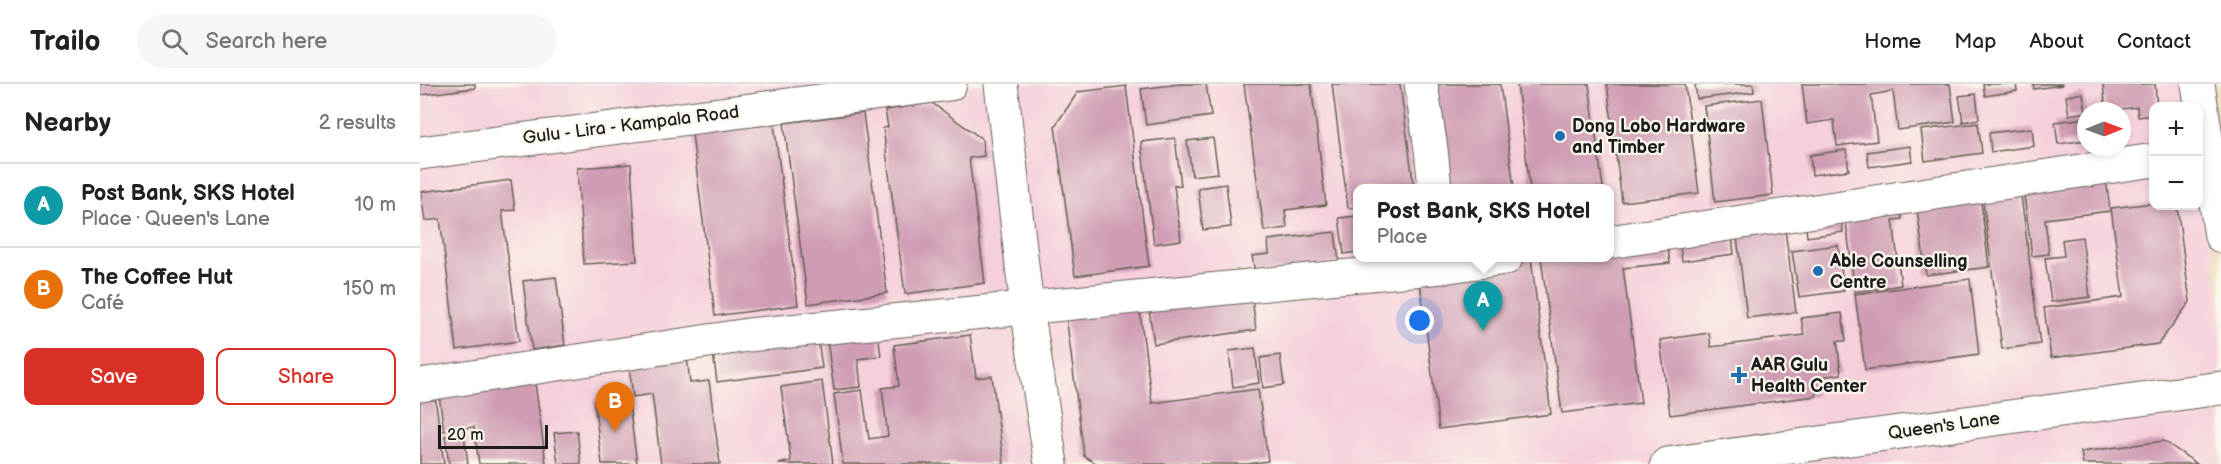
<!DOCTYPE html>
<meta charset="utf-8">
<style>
:root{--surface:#fff;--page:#f6f6f6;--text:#202124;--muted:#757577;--line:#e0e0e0;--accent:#d93025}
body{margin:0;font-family:"Balsamiq Sans",sans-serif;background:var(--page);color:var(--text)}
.controls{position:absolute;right:18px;top:18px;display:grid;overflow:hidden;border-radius:12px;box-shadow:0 3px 9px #0003}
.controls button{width:54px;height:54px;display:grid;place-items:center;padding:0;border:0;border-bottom:2px solid var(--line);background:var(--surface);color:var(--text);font:30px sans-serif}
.compass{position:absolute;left:1657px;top:18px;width:54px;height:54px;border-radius:50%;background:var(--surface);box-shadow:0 3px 9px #0003;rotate:89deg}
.scale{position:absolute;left:18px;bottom:15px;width:110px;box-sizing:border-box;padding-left:6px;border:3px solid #1c1c1c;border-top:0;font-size:16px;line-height:21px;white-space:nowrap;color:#1c1c1c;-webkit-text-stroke:4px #fbf7ec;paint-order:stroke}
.you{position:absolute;left:1000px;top:237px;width:21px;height:21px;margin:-15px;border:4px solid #fff;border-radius:50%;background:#1a73e8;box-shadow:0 0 0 9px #1a73e833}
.badge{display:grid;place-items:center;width:39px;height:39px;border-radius:50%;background:var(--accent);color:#fff;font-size:20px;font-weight:700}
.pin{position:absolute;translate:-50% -50px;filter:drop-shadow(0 2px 3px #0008)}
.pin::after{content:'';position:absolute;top:32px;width:21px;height:18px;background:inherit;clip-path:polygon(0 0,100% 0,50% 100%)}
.popup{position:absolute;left:933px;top:100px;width:261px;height:78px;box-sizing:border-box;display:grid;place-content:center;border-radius:12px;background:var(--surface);filter:drop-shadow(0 2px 4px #0005);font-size:20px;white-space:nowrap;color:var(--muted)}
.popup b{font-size:22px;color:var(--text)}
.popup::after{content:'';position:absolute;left:50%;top:100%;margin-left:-12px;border:12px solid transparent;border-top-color:var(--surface)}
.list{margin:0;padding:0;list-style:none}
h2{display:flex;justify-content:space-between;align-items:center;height:78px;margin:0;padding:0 24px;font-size:26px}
h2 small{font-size:20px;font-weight:400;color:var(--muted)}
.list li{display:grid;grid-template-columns:39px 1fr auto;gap:18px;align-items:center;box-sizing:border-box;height:84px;padding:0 24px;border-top:2px solid var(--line)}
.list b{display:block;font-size:22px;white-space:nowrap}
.list p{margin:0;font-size:20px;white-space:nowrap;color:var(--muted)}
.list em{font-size:20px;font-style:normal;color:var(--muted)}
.actions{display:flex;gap:12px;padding:18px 24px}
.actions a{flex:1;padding:14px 0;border:2px solid var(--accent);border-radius:12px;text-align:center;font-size:21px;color:var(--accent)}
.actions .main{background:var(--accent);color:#fff}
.icon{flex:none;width:33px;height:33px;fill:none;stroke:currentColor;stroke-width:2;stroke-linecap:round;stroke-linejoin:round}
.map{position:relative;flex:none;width:1801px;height:380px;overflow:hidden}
header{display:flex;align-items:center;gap:36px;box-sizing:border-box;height:84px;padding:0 30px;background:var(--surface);border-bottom:2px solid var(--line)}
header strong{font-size:28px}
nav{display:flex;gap:33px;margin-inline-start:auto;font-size:21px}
.search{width:420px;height:54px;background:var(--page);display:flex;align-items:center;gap:15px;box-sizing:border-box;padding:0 21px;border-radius:33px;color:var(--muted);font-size:22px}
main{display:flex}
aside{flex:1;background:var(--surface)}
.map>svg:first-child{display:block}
.built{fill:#f5cfda;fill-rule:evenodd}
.building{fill:#cf9cb4}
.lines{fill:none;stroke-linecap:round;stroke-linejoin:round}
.minor-casing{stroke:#656053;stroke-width:35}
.major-casing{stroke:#656053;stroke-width:35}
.minor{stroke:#fff;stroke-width:33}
.major{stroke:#fff;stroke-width:33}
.poi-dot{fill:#1f6fb2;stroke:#fbf7ec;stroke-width:2}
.labels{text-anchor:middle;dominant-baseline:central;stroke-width:4.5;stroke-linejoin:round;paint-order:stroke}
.street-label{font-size:18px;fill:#1c1c1c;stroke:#fbf7ec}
.poi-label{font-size:18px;font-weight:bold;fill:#1c1c1c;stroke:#fbf7ec;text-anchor:start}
</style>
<header>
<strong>Trailo</strong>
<div class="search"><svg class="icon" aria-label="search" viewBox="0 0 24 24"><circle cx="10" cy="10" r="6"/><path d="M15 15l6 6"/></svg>Search here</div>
<nav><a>Home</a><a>Map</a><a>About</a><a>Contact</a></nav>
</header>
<main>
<aside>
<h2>Nearby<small>2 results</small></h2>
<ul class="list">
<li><span class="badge" style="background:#0f9aa8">A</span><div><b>Post Bank, SKS Hotel</b><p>Place · Queen's Lane</p></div><em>10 m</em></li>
<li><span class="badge" style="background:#e8710a">B</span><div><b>The Coffee Hut</b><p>Café</p></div><em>150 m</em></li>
</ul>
<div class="actions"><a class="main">Save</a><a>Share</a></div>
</aside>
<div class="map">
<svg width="1801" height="380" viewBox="0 0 1801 380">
<rect width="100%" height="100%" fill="#fbf7ec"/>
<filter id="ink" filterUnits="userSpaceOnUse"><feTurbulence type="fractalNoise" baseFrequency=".0167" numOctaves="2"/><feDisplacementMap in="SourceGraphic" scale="12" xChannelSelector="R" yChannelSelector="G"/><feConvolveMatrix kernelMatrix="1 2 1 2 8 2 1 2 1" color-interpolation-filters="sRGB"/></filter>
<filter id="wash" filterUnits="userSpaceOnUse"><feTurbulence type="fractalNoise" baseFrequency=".008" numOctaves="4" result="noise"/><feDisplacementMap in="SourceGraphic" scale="24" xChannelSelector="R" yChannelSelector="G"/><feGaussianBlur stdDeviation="1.35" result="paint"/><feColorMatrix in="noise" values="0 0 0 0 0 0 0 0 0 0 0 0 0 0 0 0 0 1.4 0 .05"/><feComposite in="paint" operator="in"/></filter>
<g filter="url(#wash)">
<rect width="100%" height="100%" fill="#ecddba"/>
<!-- built -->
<path class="built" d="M0 0H1766L1770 22H1734V122H1778L1779 80 1801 224V380H0ZM1666 27H1702V63H1666ZM937 104H1189V174H937Z"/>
<g id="blocks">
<!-- building -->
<g class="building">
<polygon points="0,0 55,0 55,4 0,11"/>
<polygon points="759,0 786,0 791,32 726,41 721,5"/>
<polygon points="824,0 891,0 906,121 865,126 867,144 844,147"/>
<polygon points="912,0 980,0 994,104 937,104 937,123 928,124"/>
<polygon points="1011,0 1080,0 1094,104 1025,104"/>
<polygon points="1097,0 1169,0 1183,104 1110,104"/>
<polygon points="1187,0 1265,0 1279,109 1202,118"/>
<polygon points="1275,0 1333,0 1334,8 1277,15"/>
<polygon points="1382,0 1530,0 1535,38 1478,46 1473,7 1451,11 1457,57 1417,62 1414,36 1387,40"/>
<polygon points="1563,0 1596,0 1597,7 1565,12"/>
<polygon points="1613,0 1642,0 1642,1 1614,5"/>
<polygon points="1683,0 1735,0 1737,22 1734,22 1734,31 1718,33 1717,23 1686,27"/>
<polygon points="706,2 729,182 655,192 635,42 658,8"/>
<polygon points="1663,9 1666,28 1649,31 1646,12"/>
<polygon points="1556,10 1559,35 1543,38 1539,12"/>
<polygon points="1342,15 1353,111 1295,118 1284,22"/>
<polygon points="512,19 562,55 564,72 549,74 565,199 485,210 463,44 468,43 465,26"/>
<polygon points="443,29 467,209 388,220 364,39"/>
<polygon points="1666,34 1666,56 1638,60 1635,38"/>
<polygon points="1558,39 1562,69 1505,77 1501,46"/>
<polygon points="354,40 378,221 295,232 272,50"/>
<polygon points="1612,44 1614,62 1571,68 1569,49"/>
<polygon points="755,54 761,101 754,102 761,156 734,160 721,58"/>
<polygon points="793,54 798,89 772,92 767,57"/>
<polygon points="1490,62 1492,77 1449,83 1447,68"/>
<polygon points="1426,66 1429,86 1392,91 1390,71"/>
<polygon points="211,80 217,177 164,180 157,84"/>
<polygon points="1685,85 1690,127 1625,135 1629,170 1612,172 1602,96"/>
<polygon points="91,96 95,126 82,127 99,257 37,266 20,135 5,137 1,108"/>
<polygon points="1599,96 1620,260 1582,265 1561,101"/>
<polygon points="806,100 811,143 783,146 778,104"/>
<polygon points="1559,102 1569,183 1506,191 1495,110"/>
<polygon points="1480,115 1482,135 1473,136 1481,201 1435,208 1424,122"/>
<polygon points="1734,119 1734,122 1757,122 1770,218 1738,260 1631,274 1624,224 1703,213 1691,124"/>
<polygon points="1420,123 1423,148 1387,153 1384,127"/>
<polygon points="1363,130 1376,228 1327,234 1315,137"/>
<polygon points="937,132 937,168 924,170 919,134"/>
<polygon points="1244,135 1250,179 1203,184 1221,319 1142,329 1121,174 1189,174"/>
<polygon points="1310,135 1314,170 1262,177 1257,142"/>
<polygon points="915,148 919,178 835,189 832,172 849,170 848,156"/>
<polygon points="1662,153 1670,213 1631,218 1625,174 1644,172 1642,156"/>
<polygon points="1418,161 1424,207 1379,213 1372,167"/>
<polygon points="997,174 1111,174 1131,330 1019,345"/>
<polygon points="136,193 145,261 112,266 103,197"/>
<polygon points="1550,195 1559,270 1445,286 1435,210"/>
<polygon points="831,205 836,246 734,260 728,219"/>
<polygon points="719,221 732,319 838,305 848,377 827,380 677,380 664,372 646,231"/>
<polygon points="1422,229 1426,257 1417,257 1421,290 1394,294 1396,312 1250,331 1240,256 1289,249 1291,263 1384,251 1381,234"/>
<polygon points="458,249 461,272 438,275 441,303 414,306 407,256"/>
<polygon points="550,251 556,294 572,292 584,380 423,380 414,310 442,306 449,355 468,352 462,304 479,302 474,261"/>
<polygon points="398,255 402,284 297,298 293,269"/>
<polygon points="835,264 839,299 813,303 809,267"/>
<polygon points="860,271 864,301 843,304 840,274"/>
<polygon points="267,273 270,299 289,297 300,380 241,380 232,310 213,313 209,281"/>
<polygon points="402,297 413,380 358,380 371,377 361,303"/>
<polygon points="115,298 126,380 59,380 54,343 24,347 19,311"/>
<polygon points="15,312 24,380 0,380 0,314"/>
<polygon points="208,312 217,380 182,380 174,317"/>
<polygon points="157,347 161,380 138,380 134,349"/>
<polygon points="44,350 48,380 29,380 25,352"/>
<polygon points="1744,357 1777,380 1663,380 1661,368"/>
</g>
</g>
</g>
<g filter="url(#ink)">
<use href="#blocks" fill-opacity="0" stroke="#656053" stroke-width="1.5"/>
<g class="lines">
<defs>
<g id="minor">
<polyline points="1001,0 1011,65 1015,104"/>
<polyline points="1778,0 1801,152"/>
<polyline points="1189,158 1734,76"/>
<polyline points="0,301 328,251 1022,183 1086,174"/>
<polyline points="1247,380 1801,304"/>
</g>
<g id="major">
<polyline points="581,0 607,224 631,380"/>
<polyline points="0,69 530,0"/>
</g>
</defs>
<!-- minor casing -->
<use href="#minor" class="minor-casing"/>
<!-- major casing -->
<use href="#major" class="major-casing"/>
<!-- minor -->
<use href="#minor" class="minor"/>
<!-- major -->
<use href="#major" class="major"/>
</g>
</g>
<!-- markers -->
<g class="poi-dot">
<circle cx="1140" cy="52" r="6"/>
<circle cx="1398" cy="187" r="6"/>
<path d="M1316 282h6v6h6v6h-6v6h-6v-6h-6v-6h6z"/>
</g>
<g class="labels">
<!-- street labels -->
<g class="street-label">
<text transform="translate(211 41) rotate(-7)">Gulu - Lira - Kampala Road</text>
<text transform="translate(1524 342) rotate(-8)">Queen's Lane</text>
</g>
<!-- poi labels -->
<g class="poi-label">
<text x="1152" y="42">Dong Lobo Hardware<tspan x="1152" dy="21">and Timber</tspan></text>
<text x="1410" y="177">Able Counselling<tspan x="1410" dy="21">Centre</tspan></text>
<text x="1331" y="281">AAR Gulu<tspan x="1331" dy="21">Health Center</tspan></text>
</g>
</g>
</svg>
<div class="controls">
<button>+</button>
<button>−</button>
</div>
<svg class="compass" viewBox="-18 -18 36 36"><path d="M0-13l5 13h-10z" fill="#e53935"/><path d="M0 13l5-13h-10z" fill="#757577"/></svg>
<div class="scale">20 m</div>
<div class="you"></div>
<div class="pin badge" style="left:1063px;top:247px;background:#0f9aa8">A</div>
<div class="popup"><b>Post Bank, SKS Hotel</b>Place</div>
<div class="pin badge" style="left:195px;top:348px;background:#e8710a">B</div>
</div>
</main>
